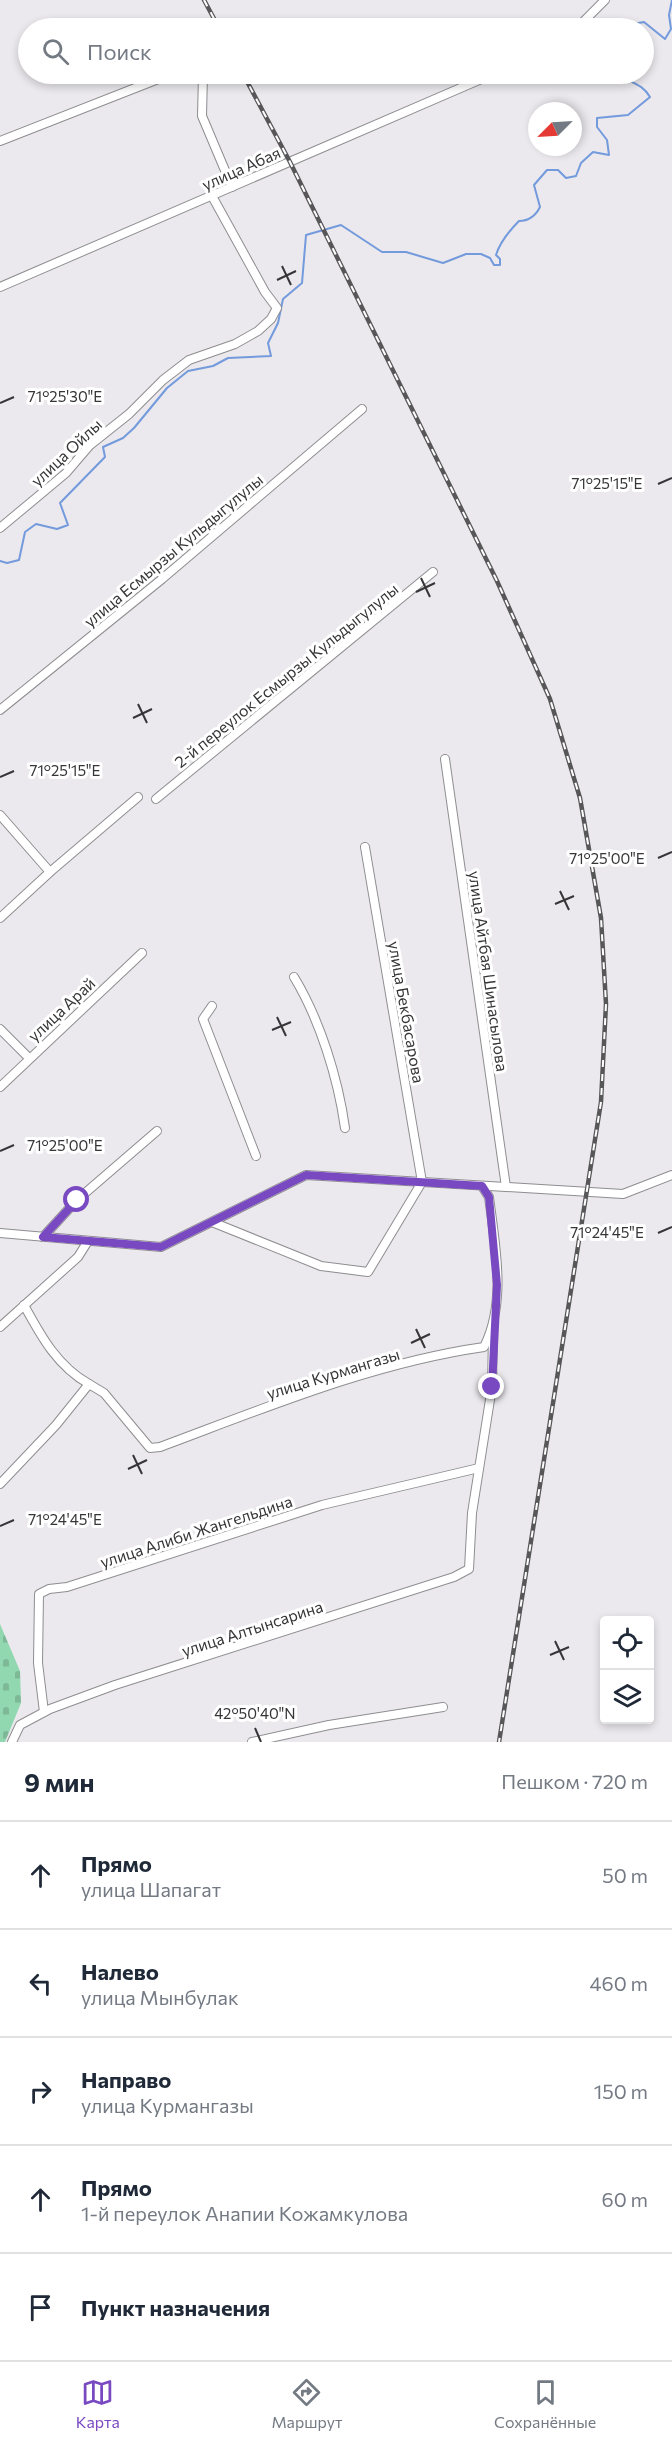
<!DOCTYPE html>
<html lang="ru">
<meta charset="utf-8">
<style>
:root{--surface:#fff;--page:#f2f2f3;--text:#1f2937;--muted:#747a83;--line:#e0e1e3;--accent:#7949c1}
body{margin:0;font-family:Commissioner,sans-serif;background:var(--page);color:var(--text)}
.controls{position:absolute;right:18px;bottom:18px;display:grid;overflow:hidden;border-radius:6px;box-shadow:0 3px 9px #0003}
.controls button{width:54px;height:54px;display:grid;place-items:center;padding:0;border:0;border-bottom:2px solid var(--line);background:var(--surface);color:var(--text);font:30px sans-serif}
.compass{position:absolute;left:528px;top:102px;width:54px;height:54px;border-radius:50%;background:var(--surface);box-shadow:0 3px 9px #0003;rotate:246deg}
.stop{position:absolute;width:18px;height:18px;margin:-14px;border:4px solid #7949c1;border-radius:50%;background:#fff}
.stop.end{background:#7949c1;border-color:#fff;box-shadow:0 2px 6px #0008}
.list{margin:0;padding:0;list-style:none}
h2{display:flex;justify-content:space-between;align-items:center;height:78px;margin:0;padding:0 24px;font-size:26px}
h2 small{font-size:20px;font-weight:400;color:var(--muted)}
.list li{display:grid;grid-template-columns:39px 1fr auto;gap:18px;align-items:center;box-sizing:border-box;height:108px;padding:0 24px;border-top:2px solid var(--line)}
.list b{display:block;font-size:22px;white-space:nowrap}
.list p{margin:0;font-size:20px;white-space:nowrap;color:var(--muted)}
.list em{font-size:20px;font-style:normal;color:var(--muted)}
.icon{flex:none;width:33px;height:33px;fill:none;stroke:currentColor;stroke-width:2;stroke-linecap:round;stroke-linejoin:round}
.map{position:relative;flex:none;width:672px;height:1742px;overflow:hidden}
.search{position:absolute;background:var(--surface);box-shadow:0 3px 9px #0003;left:18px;right:18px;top:18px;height:66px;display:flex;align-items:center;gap:15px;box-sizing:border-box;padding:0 21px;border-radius:33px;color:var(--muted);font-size:22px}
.sheet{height:618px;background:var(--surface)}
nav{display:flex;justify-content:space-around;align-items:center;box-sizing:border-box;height:84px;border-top:2px solid var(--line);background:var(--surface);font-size:16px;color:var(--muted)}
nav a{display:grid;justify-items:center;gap:3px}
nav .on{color:var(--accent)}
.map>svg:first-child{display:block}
.cemetery{fill:url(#cemetery-stones)}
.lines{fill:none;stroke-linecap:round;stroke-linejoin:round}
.stream{stroke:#739adc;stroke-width:2}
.minor-casing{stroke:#8e8d90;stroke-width:10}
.minor{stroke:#fff;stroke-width:8}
.rail-casing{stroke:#575659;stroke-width:4.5}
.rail{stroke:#fff;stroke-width:2;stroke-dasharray:7;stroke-linecap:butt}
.route{stroke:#7949c1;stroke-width:8}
.ticks{fill:none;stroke:#363537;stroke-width:2}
.labels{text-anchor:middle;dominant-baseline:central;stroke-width:6;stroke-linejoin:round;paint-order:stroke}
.street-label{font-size:16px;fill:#363537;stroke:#fff}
.ticks-label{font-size:15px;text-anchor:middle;fill:#363537;stroke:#fff;stroke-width:6;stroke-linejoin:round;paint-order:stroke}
</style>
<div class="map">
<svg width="672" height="1742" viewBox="0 0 672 1742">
<defs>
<pattern id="cemetery-stones" width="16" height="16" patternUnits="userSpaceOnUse" patternTransform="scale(1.5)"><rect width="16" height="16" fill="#91d7af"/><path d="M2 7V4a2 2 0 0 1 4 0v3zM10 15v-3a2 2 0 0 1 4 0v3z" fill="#7eb997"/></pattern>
</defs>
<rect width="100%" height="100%" fill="#ebe9ed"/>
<!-- cemetery -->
<polygon class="cemetery" points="0,1624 20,1671 21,1703 5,1742 0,1742"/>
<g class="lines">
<!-- stream -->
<g class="stream">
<polyline points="632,28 633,24 644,22 665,39 671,29 669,15 672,0"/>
<path d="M0 561 7 563 19 560 25 532 36 524 57 529 68 525 60 503 105 457 103 447 123 438 134 428 167 388 188 371 213 366 228 358 271 356 268 343 278 323 283 299 302 283 306 235 341 225 382 252H406L443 263 466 254H481L490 258 494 265H500V259L496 255C500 242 510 230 519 221 529 221 536 215 540 207L534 185 547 170H558L566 178 576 176 581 163 593 152 609 155 607 140 597 127V118L628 115 650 97C642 83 630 83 618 74"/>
</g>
<defs>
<g id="minor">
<polyline points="577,28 605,0"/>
<polyline points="194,74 203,74 202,116 232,187"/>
<polyline points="0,141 171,74"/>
<polyline points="0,287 493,74"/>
<polyline points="0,528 66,473 90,445 129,414 163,380 189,360 235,344 258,331 271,319 277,308 265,292 212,196"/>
<polyline points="0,710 162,579 362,409"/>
<polyline points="445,759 506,1187"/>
<polyline points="156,799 433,572"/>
<polyline points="0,815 50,872 138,797"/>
<polyline points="0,918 50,872"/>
<path d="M294 977C320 1020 338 1078 345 1128"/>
<polyline points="212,1006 203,1019 256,1156"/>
<polyline points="0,1029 29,1058"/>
<polyline points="0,1087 142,953"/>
<polyline points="212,1222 321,1266 368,1272 422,1182 365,847"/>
<polyline points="0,1233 161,1247 306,1175 623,1194 672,1175"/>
<polyline points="43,1237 77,1200 157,1131"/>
<path d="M24 1305C41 1336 57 1366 89 1384"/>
<polyline points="0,1327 78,1257 88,1241"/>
<path d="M0 1484 56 1425 89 1384 104 1393 150 1448 160 1447C265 1408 372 1363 484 1347 507 1302 495 1245 489 1197L482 1186"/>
<polyline points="44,1712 38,1663 39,1594 49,1589 67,1587 322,1505 479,1468"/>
<polyline points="12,1742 20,1725 50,1709 115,1685 454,1577 469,1569 472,1513 492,1387 493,1332"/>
<polyline points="252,1742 329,1725 443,1707"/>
</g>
</defs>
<!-- minor casing -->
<use href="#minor" class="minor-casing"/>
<!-- minor -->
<use href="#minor" class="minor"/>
<defs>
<g id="rail">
<polyline points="204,0 219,28"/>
<polyline points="243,74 290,162 497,581 550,699 580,798 601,918 606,1004 601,1102 499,1742"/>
</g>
</defs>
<!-- rail casing -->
<use href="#rail" class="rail-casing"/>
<!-- rail -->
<use href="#rail" class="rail"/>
</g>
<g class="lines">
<!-- route -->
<polyline class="route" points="77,1200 43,1237 161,1247 306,1175 482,1186 489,1197 497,1285 492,1387"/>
</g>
<!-- ticks -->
<path class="ticks" d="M282 266 291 285M277 280 296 271M0 403 14 397M658 484 672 478M421 578 430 597M416 592 435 583M138 704 147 723M133 718 152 709M0 777 14 771M658 858 672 852M560 891 569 910M555 904 574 896M277 1017 286 1036M272 1030 291 1022M0 1151 14 1145M658 1233 672 1227M416 1329 425 1348M411 1343 430 1334M133 1455 142 1474M128 1469 147 1460M0 1526 14 1520M555 1641 564 1660M550 1655 569 1647M255 1728 261 1742"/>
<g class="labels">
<!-- street labels -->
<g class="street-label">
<text transform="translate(241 168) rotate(-24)">улица Абая</text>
<text transform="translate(66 452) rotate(-43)">улица Ойлы</text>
<text transform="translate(173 550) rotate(-40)">улица Есмырзы Кульдыгулулы</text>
<text transform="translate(286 675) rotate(-39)">2-й переулок Есмырзы Кульдыгулулы</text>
<text transform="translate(489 971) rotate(82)">улица Айтбая Шинасылова</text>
<text transform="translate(61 1009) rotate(-43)">улица Арай</text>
<text transform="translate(407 1012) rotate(80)">улица Бекбасарова</text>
<text transform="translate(333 1373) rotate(-17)">улица Курмангазы</text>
<text transform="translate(196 1531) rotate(-18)">улица Алиби Жангельдина</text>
<text transform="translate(252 1628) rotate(-18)">улица Алтынсарина</text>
</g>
</g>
<g class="ticks-label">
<text x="65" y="402">71°25'30"E</text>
<text x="607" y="489">71°25'15"E</text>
<text x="65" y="776">71°25'15"E</text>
<text x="607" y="864">71°25'00"E</text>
<text x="65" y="1151">71°25'00"E</text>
<text x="607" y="1238">71°24'45"E</text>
<text x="65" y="1525">71°24'45"E</text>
<text x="255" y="1719">42°50'40"N</text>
</g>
</svg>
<div class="controls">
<button><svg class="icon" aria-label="locate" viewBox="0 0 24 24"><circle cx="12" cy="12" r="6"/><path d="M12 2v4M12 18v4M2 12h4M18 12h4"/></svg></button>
<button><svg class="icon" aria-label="layers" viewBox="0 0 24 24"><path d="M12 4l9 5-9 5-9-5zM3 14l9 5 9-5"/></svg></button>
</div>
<svg class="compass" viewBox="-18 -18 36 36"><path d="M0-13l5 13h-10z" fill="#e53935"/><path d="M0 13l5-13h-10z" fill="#747a83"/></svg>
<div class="stop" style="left:77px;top:1200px"></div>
<div class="stop end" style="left:492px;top:1387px"></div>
<div class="search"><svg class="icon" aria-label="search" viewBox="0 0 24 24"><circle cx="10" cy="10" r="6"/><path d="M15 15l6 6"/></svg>Поиск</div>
</div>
<section class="sheet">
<h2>9 мин<small>Пешком · 720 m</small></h2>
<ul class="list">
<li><svg class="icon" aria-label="ahead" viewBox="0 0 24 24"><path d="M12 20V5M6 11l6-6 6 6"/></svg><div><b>Прямо</b><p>улица Шапагат</p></div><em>50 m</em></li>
<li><svg class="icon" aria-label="left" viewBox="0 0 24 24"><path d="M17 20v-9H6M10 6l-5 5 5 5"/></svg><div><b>Налево</b><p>улица Мынбулак</p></div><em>460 m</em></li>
<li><svg class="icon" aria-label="right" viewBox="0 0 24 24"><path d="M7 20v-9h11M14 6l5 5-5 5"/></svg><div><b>Направо</b><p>улица Курмангазы</p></div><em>150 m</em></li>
<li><svg class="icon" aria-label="ahead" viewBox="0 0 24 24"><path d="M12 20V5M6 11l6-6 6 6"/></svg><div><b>Прямо</b><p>1-й переулок Анапии Кожамкулова</p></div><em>60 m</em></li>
<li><svg class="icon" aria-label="arrive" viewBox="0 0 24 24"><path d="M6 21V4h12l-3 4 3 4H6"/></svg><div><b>Пункт назначения</b></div></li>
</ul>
</section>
<nav>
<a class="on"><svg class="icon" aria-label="map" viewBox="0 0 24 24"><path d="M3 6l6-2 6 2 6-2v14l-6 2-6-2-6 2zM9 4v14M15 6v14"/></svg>Карта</a>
<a><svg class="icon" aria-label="directions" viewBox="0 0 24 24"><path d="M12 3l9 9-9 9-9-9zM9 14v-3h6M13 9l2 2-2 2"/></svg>Маршрут</a>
<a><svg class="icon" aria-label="saved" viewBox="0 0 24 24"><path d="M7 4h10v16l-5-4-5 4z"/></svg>Сохранённые</a>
</nav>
